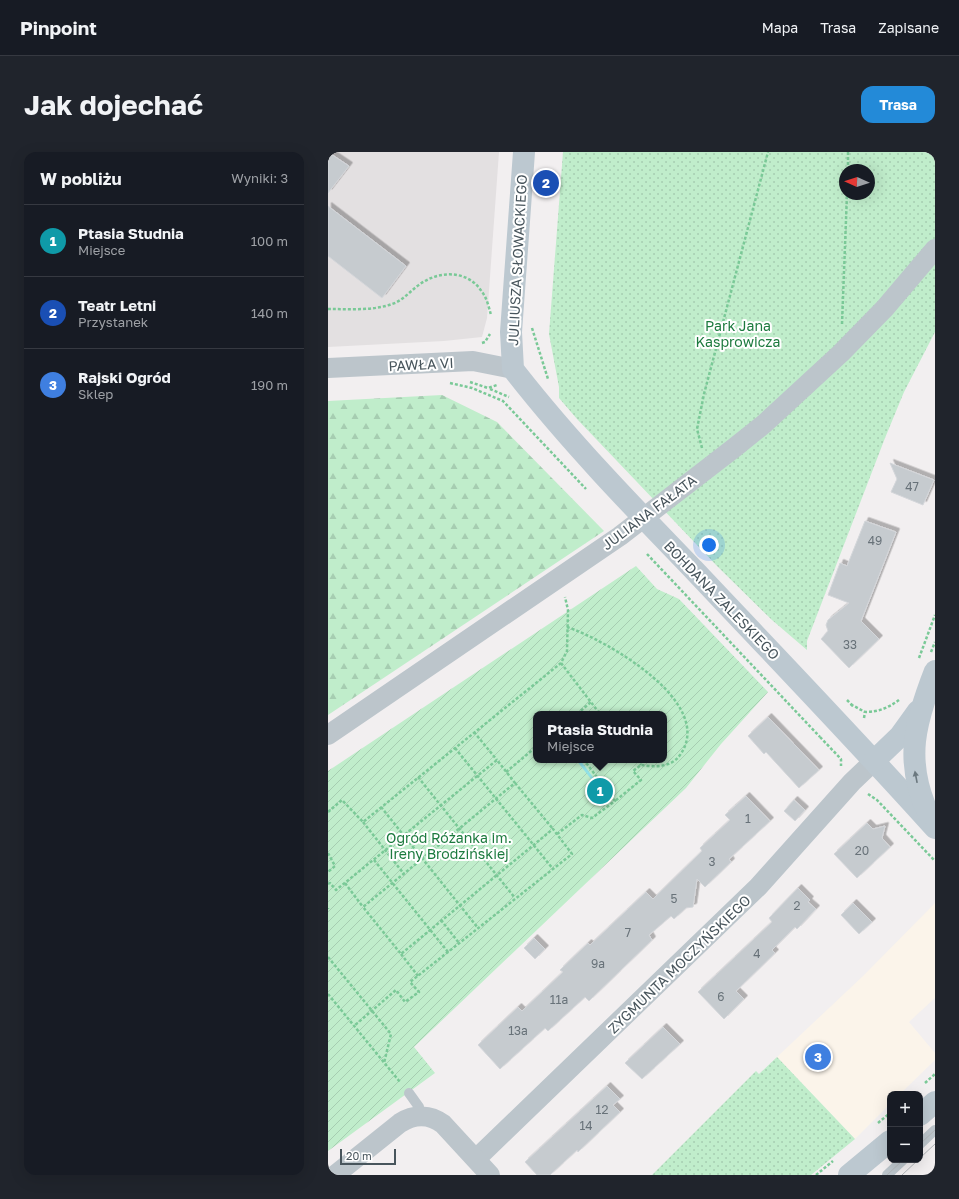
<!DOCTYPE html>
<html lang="pl">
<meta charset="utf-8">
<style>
:root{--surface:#171b24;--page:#20242c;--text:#f1f3f6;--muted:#9ea1a6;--line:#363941;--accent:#238ad8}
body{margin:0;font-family:"Golos Text",sans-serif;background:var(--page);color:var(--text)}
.controls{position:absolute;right:12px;bottom:12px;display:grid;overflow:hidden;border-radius:8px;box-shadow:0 4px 16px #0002}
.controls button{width:36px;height:36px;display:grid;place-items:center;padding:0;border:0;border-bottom:1px solid var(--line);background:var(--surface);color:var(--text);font:20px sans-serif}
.compass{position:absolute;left:511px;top:12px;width:36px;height:36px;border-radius:50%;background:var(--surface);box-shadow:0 4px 16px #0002;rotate:273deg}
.scale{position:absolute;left:12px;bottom:10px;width:56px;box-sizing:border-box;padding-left:4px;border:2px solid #48555c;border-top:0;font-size:11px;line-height:14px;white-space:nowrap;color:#48555c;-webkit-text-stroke:3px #fff;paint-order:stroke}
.you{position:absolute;left:381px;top:393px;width:14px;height:14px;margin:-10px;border:3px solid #fff;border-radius:50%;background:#1a73e8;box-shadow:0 0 0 6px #1a73e833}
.badge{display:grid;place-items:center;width:26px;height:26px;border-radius:50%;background:var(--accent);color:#fff;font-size:13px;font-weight:700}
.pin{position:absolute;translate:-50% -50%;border:2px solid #fff;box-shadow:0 1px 4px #0006}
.popup{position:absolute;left:205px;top:559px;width:134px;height:52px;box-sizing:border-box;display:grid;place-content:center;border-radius:8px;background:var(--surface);filter:drop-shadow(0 1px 3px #0005);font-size:13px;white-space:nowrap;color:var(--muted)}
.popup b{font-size:15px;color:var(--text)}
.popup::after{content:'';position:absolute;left:50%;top:100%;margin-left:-8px;border:8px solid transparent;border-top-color:var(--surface)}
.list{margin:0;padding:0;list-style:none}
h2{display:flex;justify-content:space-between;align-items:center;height:52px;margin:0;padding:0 16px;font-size:17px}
h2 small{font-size:13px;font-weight:400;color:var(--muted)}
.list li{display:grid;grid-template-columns:26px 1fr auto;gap:12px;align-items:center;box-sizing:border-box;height:72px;padding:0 16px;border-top:1px solid var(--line)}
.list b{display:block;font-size:15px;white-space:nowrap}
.list p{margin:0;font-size:13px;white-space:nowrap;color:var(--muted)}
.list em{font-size:13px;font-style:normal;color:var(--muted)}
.map{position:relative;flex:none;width:607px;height:1023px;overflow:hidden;border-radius:12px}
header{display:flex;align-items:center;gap:24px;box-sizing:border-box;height:56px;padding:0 20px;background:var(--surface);border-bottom:1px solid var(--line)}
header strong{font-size:19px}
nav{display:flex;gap:22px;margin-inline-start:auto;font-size:14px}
.intro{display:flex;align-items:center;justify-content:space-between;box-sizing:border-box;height:96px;padding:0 24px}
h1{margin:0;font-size:28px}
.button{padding:10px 18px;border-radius:12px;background:var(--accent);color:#fff;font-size:14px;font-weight:700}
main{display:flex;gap:24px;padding:0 24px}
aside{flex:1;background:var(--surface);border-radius:12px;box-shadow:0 4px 16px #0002}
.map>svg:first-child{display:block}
.commercial{fill:#fbf4ea}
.education{fill:#e3e0e1}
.forest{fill:url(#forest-firs)}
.park{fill:url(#park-dots);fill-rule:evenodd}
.garden{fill:url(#garden-furrows);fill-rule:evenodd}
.water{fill:#90e1e7}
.building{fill:#c6cbcf;stroke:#d4d6da;filter:url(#shadow)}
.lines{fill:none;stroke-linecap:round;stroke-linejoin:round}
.path{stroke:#7ac997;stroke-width:2.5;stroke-dasharray:3 2;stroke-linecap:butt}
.lane{stroke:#bcc5cb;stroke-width:10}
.street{stroke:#bcc5cb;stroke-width:20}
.secondary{stroke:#bcc8d0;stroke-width:22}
.tram{stroke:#b2b6b9;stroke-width:1}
.oneway{fill:#6b787f}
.labels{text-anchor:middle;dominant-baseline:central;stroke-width:4;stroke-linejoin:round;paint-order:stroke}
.number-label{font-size:12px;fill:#687279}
.street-label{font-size:14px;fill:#48555c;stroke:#fff}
.park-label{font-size:14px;fill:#1c7a3e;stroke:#fff}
</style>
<header>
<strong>Pinpoint</strong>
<nav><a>Mapa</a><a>Trasa</a><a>Zapisane</a></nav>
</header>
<div class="intro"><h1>Jak dojechać</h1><a class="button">Trasa</a></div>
<main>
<aside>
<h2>W pobliżu<small>Wyniki: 3</small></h2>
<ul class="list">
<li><span class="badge" style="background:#0f9aa8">1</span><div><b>Ptasia Studnia</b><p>Miejsce</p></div><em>100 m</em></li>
<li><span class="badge" style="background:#1a4fb4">2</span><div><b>Teatr Letni</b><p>Przystanek</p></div><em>140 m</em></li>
<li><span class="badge" style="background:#3f7fe0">3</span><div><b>Rajski Ogród</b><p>Sklep</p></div><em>190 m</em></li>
</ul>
</aside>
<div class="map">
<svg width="607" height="1023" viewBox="0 0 607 1023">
<defs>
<pattern id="forest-firs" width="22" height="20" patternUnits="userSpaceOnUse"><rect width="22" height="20" fill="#c0edcb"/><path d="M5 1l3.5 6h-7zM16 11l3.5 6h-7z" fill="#a6cdb1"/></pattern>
<pattern id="park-dots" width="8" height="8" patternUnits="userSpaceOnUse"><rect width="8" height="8" fill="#c0edcb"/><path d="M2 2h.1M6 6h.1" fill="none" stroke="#a6cdb1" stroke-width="1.8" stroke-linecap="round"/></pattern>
<pattern id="garden-furrows" width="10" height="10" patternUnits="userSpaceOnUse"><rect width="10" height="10" fill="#c0edcb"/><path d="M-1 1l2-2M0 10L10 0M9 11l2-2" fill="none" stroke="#a6cdb1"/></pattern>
<filter id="shadow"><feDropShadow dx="3.5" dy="-3.5" stdDeviation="0" flood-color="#0004"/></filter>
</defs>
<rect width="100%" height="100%" fill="#f2eff0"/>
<!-- commercial -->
<polygon class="commercial" points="607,751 607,846 581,870 607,901 607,908 572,942 562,942 562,952 527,987 449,905 536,823"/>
<!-- education -->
<polygon class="education" points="0,0 171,0 159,166 154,185 116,189 0,195"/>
<!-- forest -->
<polygon class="forest" points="114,243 169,270 276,379 0,563 0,249"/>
<!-- park -->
<g class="park">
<path d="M235 0H607V180L576 240 557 286 479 489V498L444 468 389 414 249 267 231 246V235L221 182ZM517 18H541V42H517Z"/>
<polygon points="449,905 527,987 483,1023 324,1023 428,919 431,922"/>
</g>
<!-- garden -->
<path class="garden" d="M308 414 329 437 351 447 440 540 393 592 358 636 86 895 107 921 0 999V619ZM208 562H336V608H208Z"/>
<!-- water -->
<polygon class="water" points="248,608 252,608 277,641 275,642"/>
<!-- building -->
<g class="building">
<polygon points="0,0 21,14 0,41"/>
<polygon points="0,54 78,114 54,146 0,104"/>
<polygon points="562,311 606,328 595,353 563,340 569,327"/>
<polygon points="537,369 568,380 533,469 551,487 521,516 493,487 500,479 498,473 500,468 521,451 500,443 512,411 519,414"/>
<polygon points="440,565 491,618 471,636 438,600 436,602 420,584"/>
<polygon points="418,644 442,669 401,707 403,710 377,735 369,727 365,755 358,756 346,767 343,764 321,783 324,788 261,849 257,845 220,879 217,876 172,917 150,893 190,855 194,859 235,820 232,818 260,791 262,793 318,740 325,747 374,699 372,696 402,668 397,663"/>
<polygon points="466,648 477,658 467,669 456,659"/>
<polygon points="539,671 545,677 557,674 554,686 562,695 529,726 506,702"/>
<polygon points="470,736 482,748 480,750 488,757 469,777 467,775 444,798 447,801 408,839 416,847 396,867 370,840 444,770 441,766"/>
<polygon points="525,751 544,770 531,782 513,763"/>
<polygon points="206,786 217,797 207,807 196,796"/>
<polygon points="335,875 352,892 314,927 297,911"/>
<polygon points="279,934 292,947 285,953 292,960 250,1000 249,998 222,1023 209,1023 197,1010"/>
</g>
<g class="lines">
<!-- path -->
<g class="path">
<polyline points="520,18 520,0"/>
<path d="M0 157C21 157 45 159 64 152 77 148 85 135 97 129 116 118 142 120 154 140 159 146 161 156 163 163"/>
<polyline points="514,172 519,42"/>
<polyline points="204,176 220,227"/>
<polyline points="154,191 157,190 162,182"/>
<polyline points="142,230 160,236 169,233"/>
<polyline points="122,231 144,236 175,249 258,337"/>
<polyline points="162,237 181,245"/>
<polyline points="374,296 369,277 376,242 440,0"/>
<polyline points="319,402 492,585"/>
<path d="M239 475C278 488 389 551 352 603 343 616 326 615 313 613L305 619 313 628 287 649"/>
<polyline points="603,500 607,490"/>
<polyline points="591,506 607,463"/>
<polyline points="233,511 272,562"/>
<polyline points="519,548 524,553"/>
<polyline points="523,554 524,553 537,560"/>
<polyline points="249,562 263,550"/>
<path d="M536 566 537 560C550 560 560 556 571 548"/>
<polyline points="146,580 169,608"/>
<polyline points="492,585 513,607 513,614"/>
<polyline points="127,596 225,717"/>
<polyline points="309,608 313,613"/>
<polyline points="178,620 208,595"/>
<polyline points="90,625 187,746"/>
<polyline points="187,631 225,677"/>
<polyline points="540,642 549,648 607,709"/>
<polyline points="53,655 150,776"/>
<polyline points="0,660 14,648 35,670 233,511 239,499 240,458 237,445"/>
<polyline points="35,670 76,722"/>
<polyline points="229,682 254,663 264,666 287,649 256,608"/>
<polyline points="0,701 7,714 0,720"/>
<polyline points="46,708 120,800"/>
<polyline points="17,731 35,755"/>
<polyline points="0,732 2,731 8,738 169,608 187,631 35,755 73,802 225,677 244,702 82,830 91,840 77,850 68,838 26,874"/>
<polyline points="0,756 0,757"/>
<polyline points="113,768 131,791"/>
<polyline points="73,802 90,824"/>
<polyline points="0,805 63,882 56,911"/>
<polyline points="0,842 72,930"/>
<polyline points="597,931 607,922"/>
<polyline points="550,971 562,961"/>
<polyline points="488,1023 505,1009"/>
</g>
<!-- lane -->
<g class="lane">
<polyline points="81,941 91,955 92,964"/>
<polyline points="592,992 607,978"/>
<polyline points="559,1023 575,1008"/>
</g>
<!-- street -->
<g class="street">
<polyline points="0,216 145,209 185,217"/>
<polyline points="0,583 292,384 406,296 436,272 513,201 557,156 607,97"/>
<polyline points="148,1007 430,735 524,630 546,609"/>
<path d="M7 1023 72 971C86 962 102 962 115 972L162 1023"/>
</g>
<!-- secondary -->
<g class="secondary">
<path d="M196 0 183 180 185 217 188 221C242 290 304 354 365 417 446 503 528 588 607 676"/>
<polyline points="546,609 572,584 590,559"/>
<path d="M600 661C576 608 587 570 607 519"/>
<polyline points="592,963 607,950"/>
<polyline points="521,1023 562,989"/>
</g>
<!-- tram -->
<g class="tram">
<polyline points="592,992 607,978"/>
<polyline points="592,1006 607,992"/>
<polyline points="559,1023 575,1008"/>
<polyline points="574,1023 590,1008"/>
</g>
</g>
<!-- one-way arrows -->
<defs><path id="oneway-solid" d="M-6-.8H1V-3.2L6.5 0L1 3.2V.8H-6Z"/></defs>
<use class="oneway" href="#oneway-solid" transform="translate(588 625) rotate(-101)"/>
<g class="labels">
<!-- number labels -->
<g class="number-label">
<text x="584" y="334">47</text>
<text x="547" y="388">49</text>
<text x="522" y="492">33</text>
<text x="420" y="666">1</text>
<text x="534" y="698">20</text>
<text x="384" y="709">3</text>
<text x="346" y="746">5</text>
<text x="469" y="753">2</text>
<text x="300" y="780">7</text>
<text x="429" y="801">4</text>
<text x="270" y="811">9a</text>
<text x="393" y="844">6</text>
<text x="231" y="847">11a</text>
<text x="190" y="878">13a</text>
<text x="274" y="957">12</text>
<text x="258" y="973">14</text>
</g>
<!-- street labels -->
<g class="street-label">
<text transform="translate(189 108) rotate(-87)">JULIUSZA SŁOWACKIEGO</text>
<text transform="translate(93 212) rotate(-3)">PAWŁA VI</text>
<text transform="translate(321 360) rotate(-37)">JULIANA FAŁATA</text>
<text transform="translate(394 448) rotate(46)">BOHDANA ZALESKIEGO</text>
<text transform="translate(351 812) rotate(-44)">ZYGMUNTA MOCZYŃSKIEGO</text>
</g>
<!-- park labels -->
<g class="park-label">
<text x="410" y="173">Park Jana<tspan x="410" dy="16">Kasprowicza</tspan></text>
<text x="121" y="685">Ogród Różanka im.<tspan x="121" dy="16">Ireny Brodzińskiej</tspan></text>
</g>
</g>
</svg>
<div class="controls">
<button>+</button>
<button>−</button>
</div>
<svg class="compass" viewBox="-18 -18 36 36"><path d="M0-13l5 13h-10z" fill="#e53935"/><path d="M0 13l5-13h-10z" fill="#9ea1a6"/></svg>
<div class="scale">20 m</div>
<div class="you"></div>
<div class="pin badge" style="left:272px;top:639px;background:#0f9aa8">1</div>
<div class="popup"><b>Ptasia Studnia</b>Miejsce</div>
<div class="pin badge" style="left:218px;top:31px;background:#1a4fb4">2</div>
<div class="pin badge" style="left:490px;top:905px;background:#3f7fe0">3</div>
</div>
</main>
